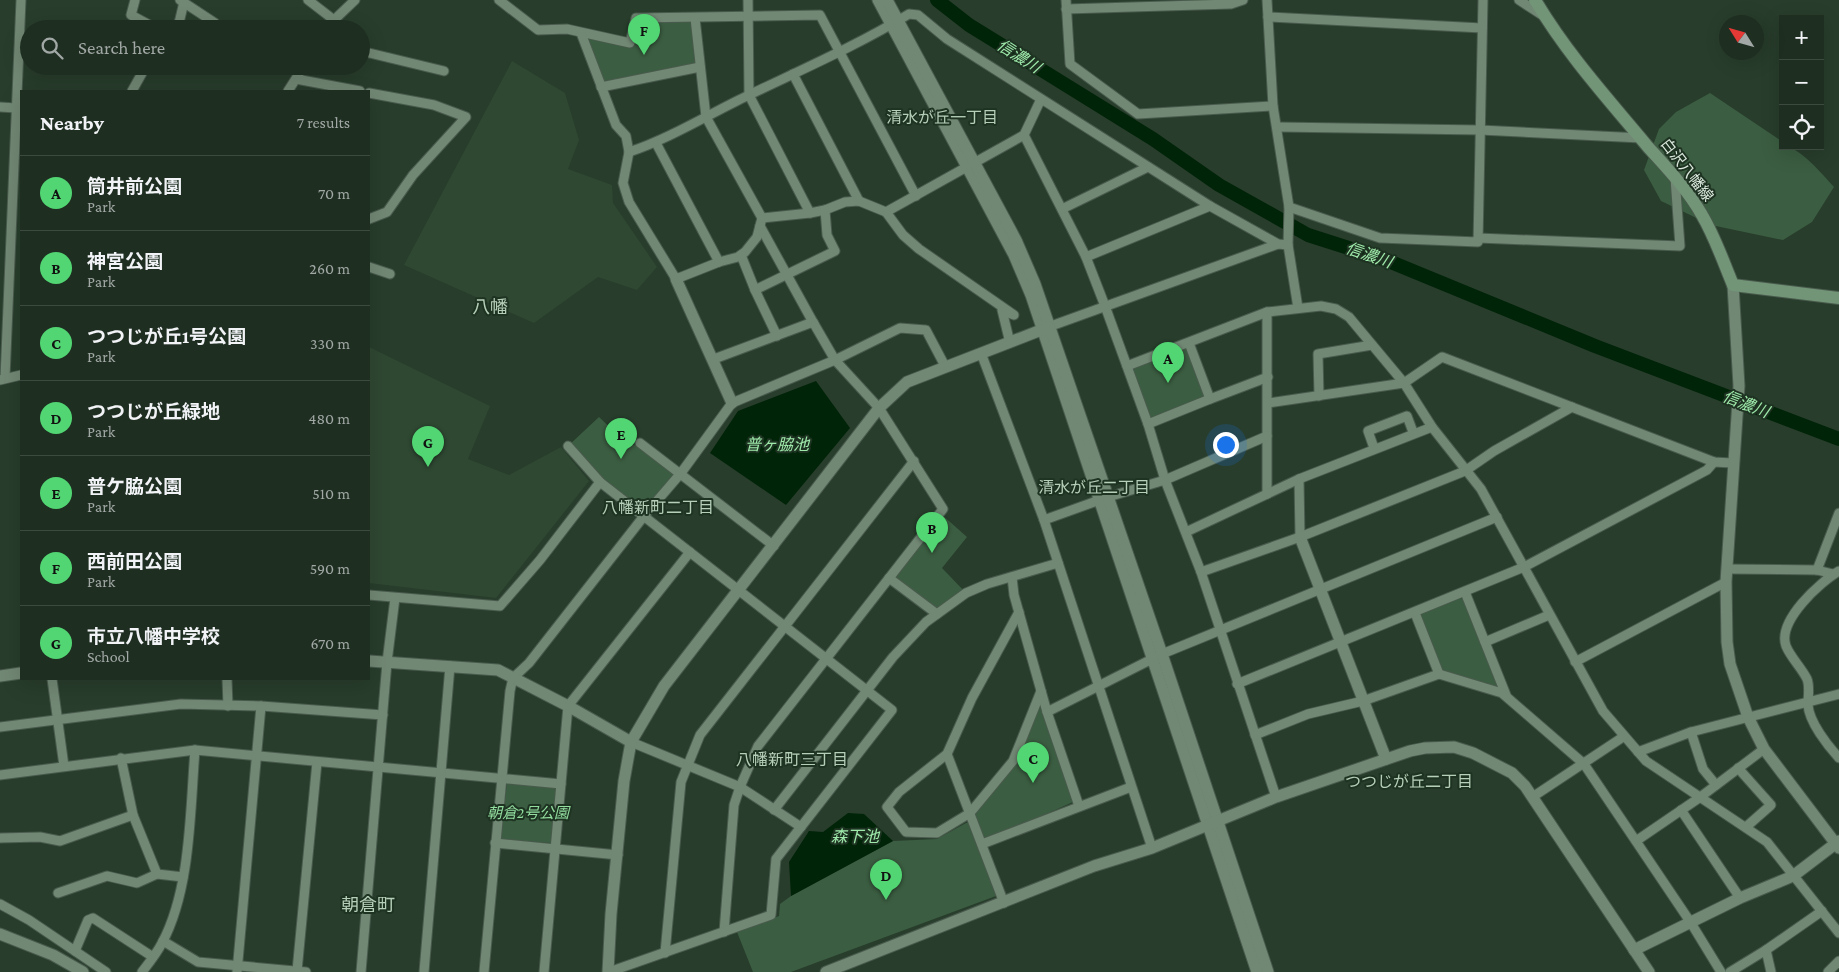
<!DOCTYPE html>
<meta charset="utf-8">
<style>
:root{--surface:#1e2e21;--page:#26362a;--text:#f1f3f6;--muted:#a1a8a5;--line:#3c4a3f;--accent:#52d673}
body{margin:0;font-family:"Crimson Pro","Noto Sans JP",serif;background:var(--page);color:var(--text)}
.controls{position:absolute;right:15px;top:15px;display:grid;overflow:hidden;border-radius:0px;box-shadow:0 5px 20px #0002}
.controls button{width:45px;height:45px;display:grid;place-items:center;padding:0;border:0;border-bottom:1px solid var(--line);background:var(--surface);color:var(--text);font:25px sans-serif}
.compass{position:absolute;left:1719px;top:15px;width:45px;height:45px;border-radius:50%;background:var(--surface);box-shadow:0 5px 20px #0002;rotate:307deg}
.you{position:absolute;left:1225px;top:444px;width:18px;height:18px;margin:-12px;border:4px solid #fff;border-radius:50%;background:#1a73e8;box-shadow:0 0 0 8px #1a73e833}
.badge{display:grid;place-items:center;width:32px;height:32px;border-radius:50%;background:var(--accent);color:#111;font-size:16px;font-weight:700}
.pin{position:absolute;translate:-50% -41px;filter:drop-shadow(0 1px 2px #0008)}
.pin::after{content:'';position:absolute;top:26px;width:18px;height:15px;background:inherit;clip-path:polygon(0 0,100% 0,50% 100%)}
.list{margin:0;padding:0;list-style:none}
h2{display:flex;justify-content:space-between;align-items:center;height:65px;margin:0;padding:0 20px;font-size:21px}
h2 small{font-size:16px;font-weight:400;color:var(--muted)}
.list li{display:grid;grid-template-columns:32px 1fr auto;gap:15px;align-items:center;box-sizing:border-box;height:75px;padding:0 20px;border-top:1px solid var(--line)}
.list b{display:block;font-size:19px;white-space:nowrap}
.list p{margin:0;font-size:16px;white-space:nowrap;color:var(--muted)}
.list em{font-size:16px;font-style:normal;color:var(--muted)}
.icon{flex:none;width:28px;height:28px;fill:none;stroke:currentColor;stroke-width:2;stroke-linecap:round;stroke-linejoin:round}
.map{position:relative;flex:none;width:1839px;height:972px;overflow:hidden}
.search{position:absolute;background:var(--surface);box-shadow:0 5px 20px #0002;left:20px;top:20px;width:350px;height:55px;display:flex;align-items:center;gap:12px;box-sizing:border-box;padding:0 18px;border-radius:28px;color:var(--muted);font-size:19px}
.panel{position:absolute;background:var(--surface);box-shadow:0 5px 20px #0002;left:20px;top:90px;width:350px;height:590px;border-radius:0px}
.map>svg:first-child{display:block}
.built{fill:#2f4832}
.green{fill:#3b5d41}
.water{fill:#002408}
.lines{fill:none;stroke-linecap:round;stroke-linejoin:round}
.river{stroke:#002408;stroke-width:14}
.minor-casing{stroke:#495b4d;stroke-width:11}
.tertiary-casing{stroke:#495b4d;stroke-width:13}
.secondary-casing{stroke:#495b4d;stroke-width:14}
.minor{stroke:#718874;stroke-width:9}
.tertiary{stroke:#718874;stroke-width:11}
.secondary{stroke:#729477;stroke-width:12}
.labels{text-anchor:middle;dominant-baseline:central;stroke-width:4;stroke-linejoin:round;paint-order:stroke}
.street-label{font-size:15px;fill:#dce9de;stroke:#1e3322}
.park-label{font-size:15px;font-style:italic;fill:#93dd9f;stroke:#1e3322}
.water-label{font-size:16px;font-style:italic;fill:#9feaab;stroke:#1e3322}
.neighbourhood-label{font-size:16px;fill:#b6cfb9;stroke:#1e3322}
.quarter-label{font-size:18px;fill:#b6cfb9;stroke:#1e3322}
</style>
<div class="map">
<svg width="1839" height="972" viewBox="0 0 1839 972">
<rect width="100%" height="100%" fill="#283d2c"/>
<!-- built -->
<g class="built">
<polygon points="512,61 565,93 579,140 568,169 612,185 613,203 657,267 637,290 598,277 534,323 404,265"/>
<polygon points="369,347 490,406 468,459 509,475 561,447 589,481 496,598 369,583"/>
</g>
<!-- green -->
<g class="green">
<polygon points="636,18 695,18 700,67 601,87 581,33 630,43"/>
<path d="M1710 93 1783 142V146C1799 146 1823 175 1834 187L1812 222 1783 240 1711 225 1661 201 1644 170 1659 129 1676 112Z"/>
<polygon points="1189,343 1210,399 1148,424 1127,366"/>
<polygon points="599,417 629,446 640,443 681,473 644,516 600,482 568,446"/>
<polygon points="940,513 967,537 942,568 966,593 937,614 889,578"/>
<polygon points="1460,598 1463,599 1499,685 1497,687 1445,672 1440,667 1420,614"/>
<polygon points="1040,706 1073,802 1033,820 983,838 974,816 1016,764"/>
<polygon points="507,784 554,787 556,789 551,843 499,839"/>
<polygon points="966,823 968,823 996,896 791,972 753,972 737,932 779,916 780,904 791,896 893,841 937,839"/>
</g>
<!-- water -->
<g class="water">
<polygon points="816,381 850,428 786,505 710,453 738,411"/>
<polygon points="848,813 864,814 893,841 791,896 789,862 809,831 823,832"/>
</g>
<g class="lines">
<!-- river -->
<polyline class="river" points="937,0 969,25 1153,139 1219,185 1308,235 1386,260 1595,346 1839,439"/>
<defs>
<g id="minor">
<polyline points="135,0 131,15 157,29"/>
<polyline points="180,0 215,23"/>
<polyline points="308,0 334,20"/>
<polyline points="499,0 538,30 567,29 630,43 636,18 820,15 916,196"/>
<polyline points="748,0 749,95 810,213"/>
<polyline points="1066,0 1070,64 1138,114 1273,106"/>
<polyline points="1267,0 1273,106 1289,207 1288,245 1298,308"/>
<polyline points="1519,0 1542,15"/>
<polyline points="1066,9 1231,4 1243,0"/>
<polyline points="1268,17 1482,28"/>
<polyline points="169,29 179,23 184,2"/>
<polyline points="328,29 334,20 355,0"/>
<polyline points="581,33 616,125 626,136 629,152 623,183 629,202 676,279 719,262 738,257 745,252 757,237 762,218 706,117 695,18"/>
<polyline points="361,51 444,71"/>
<polyline points="793,74 859,201"/>
<polyline points="296,79 360,91"/>
<polyline points="601,87 700,67"/>
<polyline points="132,91 146,66"/>
<polyline points="288,91 304,66"/>
<polyline points="369,93 434,105 466,117 413,175 387,212 369,219"/>
<polyline points="0,107 16,108 21,105"/>
<polyline points="1278,127 1480,130 1641,138"/>
<polyline points="1024,135 1086,257 1105,306 1148,424 1165,480 1201,572 1276,797"/>
<polyline points="656,143 719,262"/>
<path d="M629 152C671 138 709 114 749 95 803 69 858 45 909 14L918 15 947 39 1210 206 1278 244 1288 245"/>
<polyline points="1289,207 1380,238 1478,242 1483,0"/>
<polyline points="1062,209 1148,167"/>
<polyline points="886,212 1024,135 1041,99"/>
<polyline points="762,218 810,213 825,210 845,202 859,201 886,212 903,235 919,249 1014,315 1002,310 1010,343"/>
<polyline points="760,226 814,324"/>
<polyline points="1478,238 1680,246 1675,178"/>
<polyline points="741,255 755,290 835,251 827,235 825,210"/>
<polyline points="1086,257 1210,206"/>
<polyline points="369,267 390,274"/>
<polyline points="755,290 777,336"/>
<polyline points="1051,326 1278,244"/>
<polyline points="981,353 1044,520 1152,848"/>
<polyline points="714,359 813,322 835,360 879,408 943,509 758,746 740,787 734,805 724,932"/>
<polyline points="1127,366 1267,312 1321,306 1336,309 1349,317 1404,383 1432,427 1481,489 1603,711 1646,761 1767,842 1839,933"/>
<polyline points="5,378 21,0"/>
<polyline points="0,380 21,375"/>
<polyline points="1319,396 1318,354 1372,345"/>
<polyline points="1210,399 1268,377"/>
<polyline points="1268,403 1404,383 1442,357 1714,462 1732,463"/>
<polyline points="1148,424 1210,399 1189,343"/>
<polyline points="640,443 774,546"/>
<polyline points="568,446 600,482 892,710 776,859 771,915 609,972"/>
<polyline points="1374,448 1368,431 1407,416 1413,432"/>
<polyline points="1299,479 1300,537"/>
<polyline points="1267,494 1267,312"/>
<polyline points="1044,520 1108,497 1165,480 1267,436"/>
<polyline points="1186,532 1299,479 1432,427"/>
<polyline points="1727,569 1817,570 1833,574"/>
<polyline points="1817,570 1839,513"/>
<path d="M1839 571C1820 582 1777 621 1786 646 1791 658 1801 667 1807 679 1810 686 1808 697 1808 705 1809 722 1828 746 1839 758"/>
<polyline points="1201,572 1300,537 1465,471 1494,451 1572,407"/>
<polyline points="1012,577 1014,595 1047,712 1079,806"/>
<polyline points="889,578 937,614"/>
<polyline points="1465,592 1506,695"/>
<polyline points="369,595 500,606 540,560 600,482"/>
<polyline points="1019,612 972,698 947,754 899,792 887,807 906,832 937,833 970,813 1013,761 1041,691"/>
<polyline points="1415,613 1439,674"/>
<polyline points="1485,642 1549,615"/>
<polyline points="1575,662 1726,582"/>
<polyline points="52,679 64,766"/>
<polyline points="227,679 228,706"/>
<polyline points="1237,684 1524,567 1707,470 1714,462"/>
<polyline points="1047,712 1162,654 1497,517"/>
<polyline points="0,727 181,704 261,706 383,715"/>
<polyline points="1691,732 1703,769 1716,785"/>
<polyline points="1255,735 1308,714 1363,701 1439,674 1502,693 1584,764 1691,923 1721,972"/>
<polyline points="631,742 740,787 801,827"/>
<polyline points="1638,752 1691,732 1839,694"/>
<polyline points="947,754 1004,903"/>
<polyline points="121,758 133,815 157,874 183,877"/>
<polyline points="1738,768 1771,805 1746,827"/>
<polyline points="0,775 195,750 561,784"/>
<polyline points="1534,796 1623,737"/>
<polyline points="774,810 893,657 926,622 966,593 987,584 1058,563"/>
<polyline points="1681,810 1740,898"/>
<polyline points="0,838 40,837 60,841 133,815"/>
<polyline points="1636,841 1699,798 1764,749"/>
<polyline points="495,843 618,855"/>
<polyline points="982,844 1131,787"/>
<polyline points="58,893 107,876 137,883 157,874"/>
<polyline points="0,904 29,920 106,972"/>
<polyline points="163,941 198,962 306,972"/>
<polyline points="1766,950 1771,972"/>
<polyline points="75,951 88,920 93,918 153,957"/>
<polyline points="665,953 681,782 700,735 914,461"/>
<polyline points="297,971 317,762"/>
<path d="M142 972C149 963 157 953 162 943 191 889 190 811 195 750"/>
<polyline points="237,972 261,706"/>
<polyline points="361,972 387,662 395,598"/>
<polyline points="424,972 450,666"/>
<polyline points="484,972 510,691 513,678 529,663 644,516 681,473 732,403 835,360 900,328 926,330 945,366"/>
<polyline points="544,972 568,706 690,552"/>
<polyline points="1730,972 1766,950 1822,911"/>
<polyline points="1828,972 1839,961"/>
</g>
<g id="tertiary">
<polyline points="878,0 1014,255 1031,295 1257,972"/>
<polyline points="887,0 1016,240 1035,284 1162,654 1268,972"/>
<polyline points="676,279 732,403"/>
<polyline points="1733,285 1739,386 1726,582 1727,642 1730,664 1748,717 1764,749 1839,848"/>
<polyline points="1300,537 1386,759"/>
<polyline points="369,661 498,670 568,706 631,742"/>
<polyline points="0,676 21,673"/>
<polyline points="0,934 53,955 83,972"/>
<polyline points="1634,950 1740,898 1793,876 1839,841"/>
<polyline points="608,972 611,914 624,781 631,742 664,686 879,408 907,382 1049,327"/>
<polyline points="826,972 1094,866 1152,848 1276,797 1410,751 1425,748 1454,747 1473,753 1512,773 1525,786 1649,972"/>
</g>
<path id="secondary" d="M1535 0C1567 54 1608 99 1648 147 1667 168 1688 190 1702 215 1715 237 1723 261 1733 285L1839 298"/>
</defs>
<!-- minor casing -->
<use href="#minor" class="minor-casing"/>
<!-- tertiary casing -->
<use href="#tertiary" class="tertiary-casing"/>
<!-- secondary casing -->
<use href="#secondary" class="secondary-casing"/>
<!-- minor -->
<use href="#minor" class="minor"/>
<!-- tertiary -->
<use href="#tertiary" class="tertiary"/>
<!-- secondary -->
<use href="#secondary" class="secondary"/>
</g>
<g class="labels">
<!-- street labels -->
<g class="street-label">
<text transform="translate(1687 170) rotate(52)">白沢八幡線</text>
</g>
<!-- park labels -->
<g class="park-label">
<text x="528" y="813">朝倉2号公園</text>
</g>
<!-- water labels -->
<g class="water-label">
<text transform="translate(1019 56) rotate(32)">信濃川</text>
<text transform="translate(1369 255) rotate(19)">信濃川</text>
<text transform="translate(1746 404) rotate(21)">信濃川</text>
<text x="777" y="444">普ヶ脇池</text>
<text x="855" y="836">森下池</text>
</g>
<!-- neighbourhood labels -->
<g class="neighbourhood-label">
<text x="942" y="117">清水が丘一丁目</text>
<text x="1094" y="487">清水が丘二丁目</text>
<text x="658" y="507">八幡新町二丁目</text>
<text x="792" y="759">八幡新町三丁目</text>
<text x="1409" y="781">つつじが丘二丁目</text>
</g>
<!-- quarter labels -->
<g class="quarter-label">
<text x="490" y="307">八幡</text>
<text x="368" y="905">朝倉町</text>
</g>
</g>
</svg>
<div class="controls">
<button>+</button>
<button>−</button>
<button><svg class="icon" aria-label="locate" viewBox="0 0 24 24"><circle cx="12" cy="12" r="6"/><path d="M12 2v4M12 18v4M2 12h4M18 12h4"/></svg></button>
</div>
<svg class="compass" viewBox="-18 -18 36 36"><path d="M0-13l5 13h-10z" fill="#e53935"/><path d="M0 13l5-13h-10z" fill="#a1a8a5"/></svg>
<div class="you"></div>
<div class="pin badge" style="left:1168px;top:383px">A</div>
<div class="pin badge" style="left:932px;top:553px">B</div>
<div class="pin badge" style="left:1033px;top:783px">C</div>
<div class="pin badge" style="left:886px;top:900px">D</div>
<div class="pin badge" style="left:621px;top:459px">E</div>
<div class="pin badge" style="left:644px;top:55px">F</div>
<div class="pin badge" style="left:428px;top:467px">G</div>
<div class="search"><svg class="icon" aria-label="search" viewBox="0 0 24 24"><circle cx="10" cy="10" r="6"/><path d="M15 15l6 6"/></svg>Search here</div>
<section class="panel">
<h2>Nearby<small>7 results</small></h2>
<ul class="list">
<li><span class="badge">A</span><div><b>筒井前公園</b><p>Park</p></div><em>70 m</em></li>
<li><span class="badge">B</span><div><b>神宮公園</b><p>Park</p></div><em>260 m</em></li>
<li><span class="badge">C</span><div><b>つつじが丘1号公園</b><p>Park</p></div><em>330 m</em></li>
<li><span class="badge">D</span><div><b>つつじが丘緑地</b><p>Park</p></div><em>480 m</em></li>
<li><span class="badge">E</span><div><b>普ケ脇公園</b><p>Park</p></div><em>510 m</em></li>
<li><span class="badge">F</span><div><b>西前田公園</b><p>Park</p></div><em>590 m</em></li>
<li><span class="badge">G</span><div><b>市立八幡中学校</b><p>School</p></div><em>670 m</em></li>
</ul>
</section>
</div>
